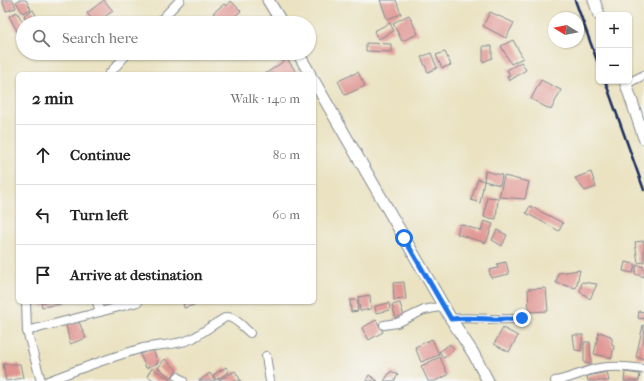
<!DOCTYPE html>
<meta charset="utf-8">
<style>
:root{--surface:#fff;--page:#f6f6f6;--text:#222;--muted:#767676;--line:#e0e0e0}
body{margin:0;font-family:"IM FELL French Canon",serif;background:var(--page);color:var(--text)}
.controls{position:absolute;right:12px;top:12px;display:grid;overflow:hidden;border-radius:6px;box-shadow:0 1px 3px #0004}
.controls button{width:36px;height:36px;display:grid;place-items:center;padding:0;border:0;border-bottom:1px solid var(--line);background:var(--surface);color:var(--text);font:20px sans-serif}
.compass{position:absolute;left:548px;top:12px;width:36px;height:36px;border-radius:50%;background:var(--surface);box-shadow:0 1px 3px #0004;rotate:280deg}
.stop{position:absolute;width:12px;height:12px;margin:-9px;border:3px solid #1a73e8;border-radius:50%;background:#fff}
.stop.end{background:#1a73e8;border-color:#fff;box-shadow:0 1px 4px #0008}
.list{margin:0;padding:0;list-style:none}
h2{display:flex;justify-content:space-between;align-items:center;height:52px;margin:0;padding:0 16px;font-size:17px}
h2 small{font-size:13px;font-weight:400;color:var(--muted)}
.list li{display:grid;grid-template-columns:26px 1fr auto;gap:12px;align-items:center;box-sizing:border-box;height:60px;padding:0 16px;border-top:1px solid var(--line)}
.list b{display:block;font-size:15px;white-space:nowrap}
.list em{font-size:13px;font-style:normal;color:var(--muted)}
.icon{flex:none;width:22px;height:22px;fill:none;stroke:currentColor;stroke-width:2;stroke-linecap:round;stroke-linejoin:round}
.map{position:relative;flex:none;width:644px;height:381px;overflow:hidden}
.search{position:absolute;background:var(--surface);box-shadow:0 1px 3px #0004;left:16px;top:16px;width:300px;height:44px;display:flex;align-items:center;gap:10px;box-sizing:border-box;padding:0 14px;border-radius:22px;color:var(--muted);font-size:15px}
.panel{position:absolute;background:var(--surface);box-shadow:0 1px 3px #0004;left:16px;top:72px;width:300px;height:232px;border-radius:6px}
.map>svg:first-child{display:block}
.building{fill:#e09491}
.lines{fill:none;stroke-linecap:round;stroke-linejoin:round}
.street-casing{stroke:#828890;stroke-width:10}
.secondary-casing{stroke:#828890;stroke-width:13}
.street{stroke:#fff;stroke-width:8}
.secondary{stroke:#fff;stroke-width:11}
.rail{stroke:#1b2f5e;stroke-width:2.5}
.route{stroke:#1a73e8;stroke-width:5}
</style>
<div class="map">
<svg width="644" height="381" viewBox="0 0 644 381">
<rect width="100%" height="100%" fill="#f6f6f2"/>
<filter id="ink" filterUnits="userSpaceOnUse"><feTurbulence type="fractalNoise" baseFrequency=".025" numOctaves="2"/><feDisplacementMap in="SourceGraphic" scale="8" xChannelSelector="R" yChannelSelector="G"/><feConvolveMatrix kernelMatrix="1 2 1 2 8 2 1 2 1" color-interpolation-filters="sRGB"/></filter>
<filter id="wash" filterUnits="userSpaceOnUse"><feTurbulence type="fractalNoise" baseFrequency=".012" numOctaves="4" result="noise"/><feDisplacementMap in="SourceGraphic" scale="16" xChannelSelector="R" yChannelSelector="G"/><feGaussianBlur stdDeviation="0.9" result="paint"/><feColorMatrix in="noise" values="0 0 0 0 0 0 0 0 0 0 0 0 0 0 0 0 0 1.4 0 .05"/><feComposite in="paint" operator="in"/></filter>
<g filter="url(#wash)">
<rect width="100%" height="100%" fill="#eae2c1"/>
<g id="blocks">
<!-- building -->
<g class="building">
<polygon points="2,0 13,0 16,8 6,11"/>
<polygon points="19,0 26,0 31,9 23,13 16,2"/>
<polygon points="104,0 113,11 95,23 87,13"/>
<polygon points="380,0 396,0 401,14 387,19"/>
<polygon points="231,1 241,11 227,23 221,23 213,13 224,4 227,6"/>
<polygon points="33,10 40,23 28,23 24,15"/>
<polygon points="17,12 23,23 23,31 18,33 9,16"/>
<polygon points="490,12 514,23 506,38 483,26"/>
<polygon points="409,15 418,34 402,41 393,23"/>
<polygon points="241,19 244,23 236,23"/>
<polygon points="390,23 394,31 378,39 374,31"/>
<polygon points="513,40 523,58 511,64 501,46"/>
<polygon points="366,43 391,44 391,52 366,51"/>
<polygon points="483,46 492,46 492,58 483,62"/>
<polygon points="445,52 451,65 442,68 436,55"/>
<polygon points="431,53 437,68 428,72 421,57"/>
<polygon points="287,59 297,73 265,74"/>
<polygon points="521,62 526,70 509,81 507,76 510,75 507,70"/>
<polygon points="358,72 365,86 345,95 338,81"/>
<polygon points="541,80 561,90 551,110 531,99"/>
<polygon points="485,171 502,175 500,185 484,181"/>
<polygon points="591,172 596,187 585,191 575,178"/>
<polygon points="504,176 529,182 525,199 499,197"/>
<polygon points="478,179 484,181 480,203 471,200"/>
<polygon points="487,197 498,198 496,219 484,217"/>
<polygon points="530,206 563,223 559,231 526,213"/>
<polygon points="484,221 493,224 486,243 457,234 460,224 481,231"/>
<polygon points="497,230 507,235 502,246 492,240"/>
<polygon points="644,241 644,262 638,263 635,242"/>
<polygon points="506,262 509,274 491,278 489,270 498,268 497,264"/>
<polygon points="625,262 635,264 633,273 623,271"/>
<polygon points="637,265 644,267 644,277 635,274"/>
<polygon points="580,270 576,288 556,283 558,273"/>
<polygon points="404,282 406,299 394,300 393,283"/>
<polygon points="582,282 597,284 590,299 580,291"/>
<polygon points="546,288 548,311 529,312 528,289"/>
<polygon points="370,295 371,309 360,311 358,297"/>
<polygon points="350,300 357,300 358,311 351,312"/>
<polygon points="41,302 67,302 67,303 42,307"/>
<polygon points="183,302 204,302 184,308"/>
<polygon points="389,303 390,310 376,313 375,306"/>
<polygon points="400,303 404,316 396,319 392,305"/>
<polygon points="639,311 644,312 644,319 638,318"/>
<polygon points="376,320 383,332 369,340 362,328"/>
<polygon points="79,322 86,338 70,344 66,325"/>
<polygon points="643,325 644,325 644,359 636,357"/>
<polygon points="503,328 518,336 509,352 494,344"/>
<polygon points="599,332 611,336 610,338 612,338 612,345 614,346 612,358 594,354"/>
<polygon points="573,335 583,335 581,351 575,350"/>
<polygon points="432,339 439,355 421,362 415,347"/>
<polygon points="584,342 590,342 591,364 584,363"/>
<polygon points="450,344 454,349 444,358 439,352"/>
<polygon points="153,349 158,363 146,368 140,354"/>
<polygon points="440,357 448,375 435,381 428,381 421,366"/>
<polygon points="165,359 177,370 171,378 158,368"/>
<polygon points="3,364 20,364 23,378 6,381"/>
<polygon points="226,367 229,372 216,380 213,375"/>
<polygon points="152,368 173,381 155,381 147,376"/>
<polygon points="235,371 241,381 220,381 219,380"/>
<polygon points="391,371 398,375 394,381 384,381"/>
<polygon points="607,372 609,381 588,381 587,376"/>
<polygon points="625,372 640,374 639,381 624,381"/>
<polygon points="210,373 215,381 199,381"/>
<polygon points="369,375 378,381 366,381"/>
</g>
</g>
</g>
<g filter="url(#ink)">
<use href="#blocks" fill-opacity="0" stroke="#828890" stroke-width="1"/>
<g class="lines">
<defs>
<g id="street">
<polyline points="158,23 180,0"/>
<polyline points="109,74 128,53"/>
<polyline points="626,84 644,75"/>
<polyline points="26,302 27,331 41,381"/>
<polyline points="97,302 100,312"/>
<path d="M451 319C475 316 498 322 521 318"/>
<polyline points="384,325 397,323 424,310 444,306"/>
<polyline points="27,331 138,302"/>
<polyline points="266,356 270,381"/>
<polyline points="178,377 183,381"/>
<path d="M48 381C79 369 111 357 143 348 159 344 175 346 191 339 198 336 224 317 227 317 235 317 244 328 250 333"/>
<path d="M555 381C568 379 578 374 591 370 609 365 626 367 644 369"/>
</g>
<g id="secondary">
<polyline points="268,0 282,23"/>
<polyline points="594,0 599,15"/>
<polyline points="298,53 310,74"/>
<polyline points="314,81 451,319 473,353 488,381"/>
<polyline points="625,81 644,138"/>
</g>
</defs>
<!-- street casing -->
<use href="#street" class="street-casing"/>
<!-- secondary casing -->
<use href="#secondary" class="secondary-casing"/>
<!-- street -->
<use href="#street" class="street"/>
<!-- secondary -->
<use href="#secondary" class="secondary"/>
<!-- rail -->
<g class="rail">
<polyline points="575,0 599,66"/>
<polyline points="605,81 644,190"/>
</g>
</g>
</g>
<g class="lines" filter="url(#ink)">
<!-- route -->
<path class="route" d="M404 238 451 319C475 316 498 322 522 318"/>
</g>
</svg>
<div class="controls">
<button>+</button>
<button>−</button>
</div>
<svg class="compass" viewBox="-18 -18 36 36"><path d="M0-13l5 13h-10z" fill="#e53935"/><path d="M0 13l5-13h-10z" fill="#767676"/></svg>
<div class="stop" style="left:404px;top:238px"></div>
<div class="stop end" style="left:522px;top:318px"></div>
<div class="search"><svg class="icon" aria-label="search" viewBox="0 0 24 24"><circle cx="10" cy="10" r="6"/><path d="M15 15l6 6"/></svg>Search here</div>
<section class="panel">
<h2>2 min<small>Walk · 140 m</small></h2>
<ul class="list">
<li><svg class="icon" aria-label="ahead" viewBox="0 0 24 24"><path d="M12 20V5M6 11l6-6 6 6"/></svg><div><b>Continue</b></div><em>80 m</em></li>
<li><svg class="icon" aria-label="left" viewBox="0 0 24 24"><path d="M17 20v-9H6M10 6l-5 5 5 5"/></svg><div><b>Turn left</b></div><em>60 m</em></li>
<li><svg class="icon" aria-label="arrive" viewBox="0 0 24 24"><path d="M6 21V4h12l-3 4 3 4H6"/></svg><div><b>Arrive at destination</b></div></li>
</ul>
</section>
</div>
